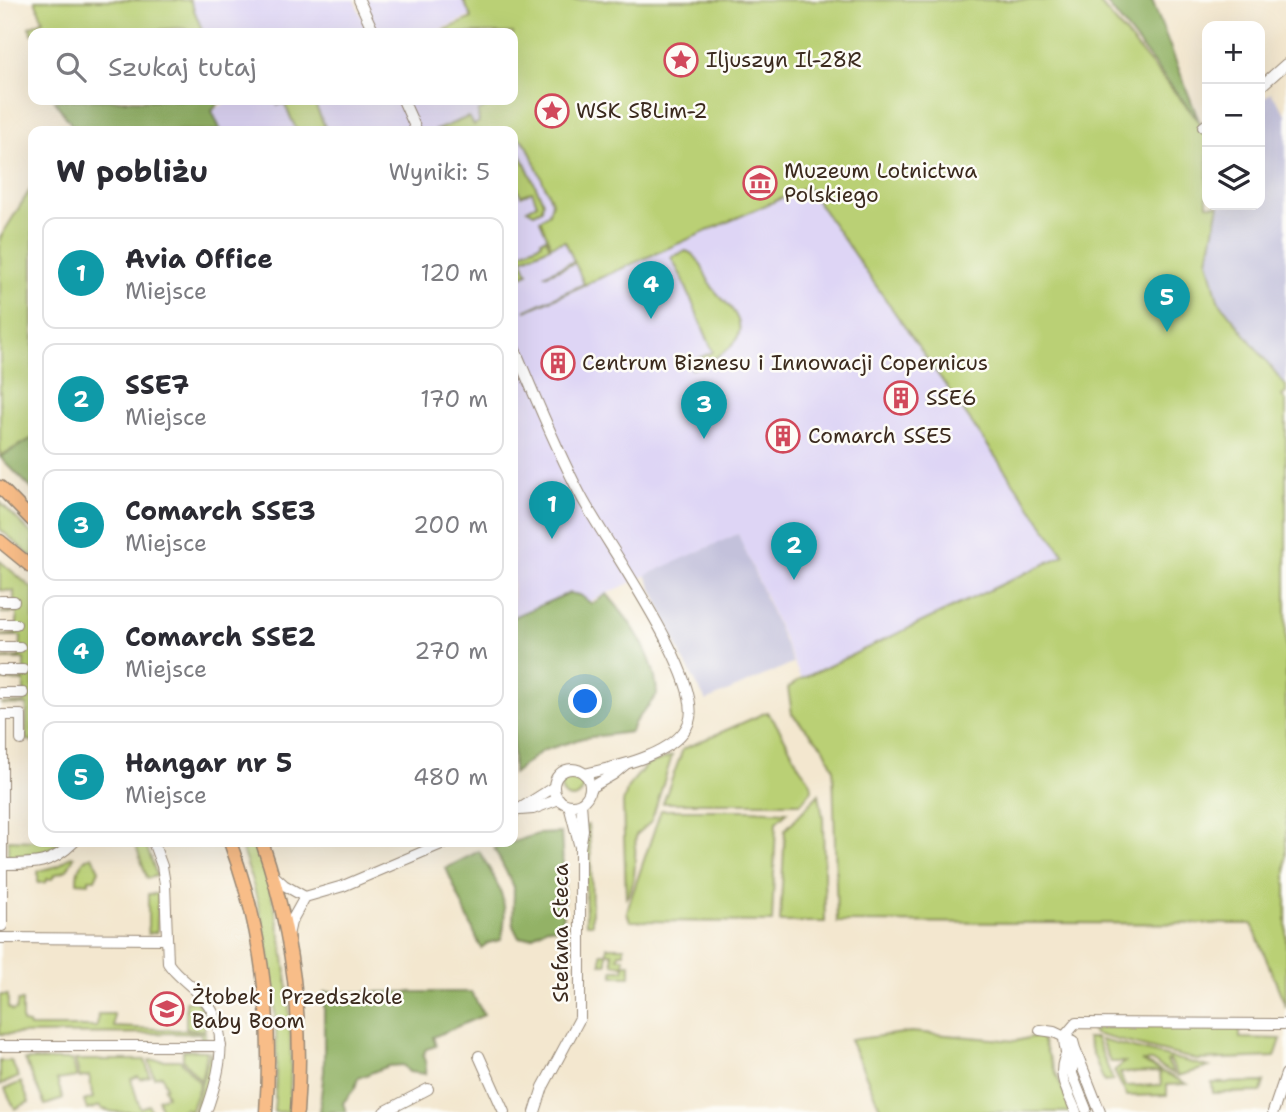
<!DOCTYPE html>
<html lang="pl">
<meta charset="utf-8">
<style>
:root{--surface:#fff;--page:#f2f2f3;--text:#2b2b33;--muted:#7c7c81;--line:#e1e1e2;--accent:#d1495b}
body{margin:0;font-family:"Shantell Sans",sans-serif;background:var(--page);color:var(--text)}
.controls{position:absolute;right:21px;top:21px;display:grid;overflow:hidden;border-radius:14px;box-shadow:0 7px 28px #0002}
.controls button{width:63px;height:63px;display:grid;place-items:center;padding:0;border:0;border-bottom:2px solid var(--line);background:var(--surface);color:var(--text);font:35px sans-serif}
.you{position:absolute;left:586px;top:702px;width:24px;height:24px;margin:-18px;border:5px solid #fff;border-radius:50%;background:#1a73e8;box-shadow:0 0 0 10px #1a73e833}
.badge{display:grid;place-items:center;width:46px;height:46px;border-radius:50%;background:var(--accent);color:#fff;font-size:23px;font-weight:700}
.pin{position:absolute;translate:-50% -58px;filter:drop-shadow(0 2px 4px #0008)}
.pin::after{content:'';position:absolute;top:37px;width:24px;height:21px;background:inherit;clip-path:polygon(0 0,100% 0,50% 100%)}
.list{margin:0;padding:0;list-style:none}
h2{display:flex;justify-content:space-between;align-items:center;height:91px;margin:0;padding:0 28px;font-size:30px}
h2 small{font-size:23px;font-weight:400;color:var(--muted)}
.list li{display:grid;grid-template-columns:46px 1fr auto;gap:21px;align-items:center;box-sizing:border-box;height:112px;margin:0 14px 14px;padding:0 14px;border:2px solid var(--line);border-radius:14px}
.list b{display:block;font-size:26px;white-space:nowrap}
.list p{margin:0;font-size:23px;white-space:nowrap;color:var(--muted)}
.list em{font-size:23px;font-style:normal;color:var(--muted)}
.icon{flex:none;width:38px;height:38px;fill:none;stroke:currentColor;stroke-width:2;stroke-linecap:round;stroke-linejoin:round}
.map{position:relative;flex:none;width:1286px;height:1112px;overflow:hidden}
.search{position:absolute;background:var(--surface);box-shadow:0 7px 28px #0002;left:28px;top:28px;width:490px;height:77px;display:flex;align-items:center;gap:18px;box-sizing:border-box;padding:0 24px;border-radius:14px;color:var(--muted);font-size:26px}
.panel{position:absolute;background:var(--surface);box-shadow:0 7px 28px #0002;left:28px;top:126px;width:490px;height:721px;border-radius:14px}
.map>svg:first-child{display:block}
.built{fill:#ded5f5}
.industrial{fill:#c3c1db}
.green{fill:#bad074;stroke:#7a7d49;stroke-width:2;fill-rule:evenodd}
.forest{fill:#93b266;stroke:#676e42;stroke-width:2}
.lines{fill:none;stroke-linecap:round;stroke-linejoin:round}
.minor-casing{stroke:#978876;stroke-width:12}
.major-casing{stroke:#978876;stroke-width:15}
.minor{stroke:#fff;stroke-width:10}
.major{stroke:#f8bd88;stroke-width:12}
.labels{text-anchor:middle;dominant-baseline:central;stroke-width:5;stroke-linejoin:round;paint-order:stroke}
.poi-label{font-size:21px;fill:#3b2a1e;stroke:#fdfcf7;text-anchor:start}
.street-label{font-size:21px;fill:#3b2a1e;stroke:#fdfcf7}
</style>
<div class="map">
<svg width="1286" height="1112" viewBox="0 0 1286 1112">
<rect width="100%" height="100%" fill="#fdfcf7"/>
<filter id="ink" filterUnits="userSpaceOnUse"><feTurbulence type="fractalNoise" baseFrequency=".0143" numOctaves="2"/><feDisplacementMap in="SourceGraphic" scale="14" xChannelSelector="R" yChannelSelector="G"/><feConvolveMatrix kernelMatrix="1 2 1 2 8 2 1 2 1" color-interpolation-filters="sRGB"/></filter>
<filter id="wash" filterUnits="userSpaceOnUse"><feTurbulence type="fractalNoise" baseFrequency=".00686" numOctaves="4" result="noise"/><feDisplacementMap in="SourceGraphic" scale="28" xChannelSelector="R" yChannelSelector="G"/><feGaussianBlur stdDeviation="1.57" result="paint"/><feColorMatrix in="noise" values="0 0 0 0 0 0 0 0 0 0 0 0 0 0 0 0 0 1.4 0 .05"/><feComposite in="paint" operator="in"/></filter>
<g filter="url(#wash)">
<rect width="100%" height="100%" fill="#f3e7cf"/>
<!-- built -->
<g class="built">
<polygon points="190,0 354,0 369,33 204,33"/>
<polygon points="359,0 464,0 471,16 431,33 374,33"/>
<polygon points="232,100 509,100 591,282 807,187 1064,555 801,679 738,534 588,602 513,617 513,131 220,131 211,111"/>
</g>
<!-- industrial -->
<g class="industrial">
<polygon points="1271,93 1286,114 1286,386 1218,300 1208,260 1219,205 1260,205 1260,101"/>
<polygon points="738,534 793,663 706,701 682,657 646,575"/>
</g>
<!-- green -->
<g class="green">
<polygon points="35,0 190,0 203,32 179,28 125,33 33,33 33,35 29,27 43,21"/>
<polygon points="463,0 1097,0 1199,121 1207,133 1207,205 1219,205 1208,260 1218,300 1286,386 1286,393 1282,396 1286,401 1286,1007 1252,924 837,922 833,767 824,748 792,714 788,688 801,679 1064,555 807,187 525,311 584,284 575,263 544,275 574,261 565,241 551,246 540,220 549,213 552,202 527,145 521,139 513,136 513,131 434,131 468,117 474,125 479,122 478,112 490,105 488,100 513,100 513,33 443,33 442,31 472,18"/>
<polygon points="276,100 313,100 327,131 297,131 284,103 278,105"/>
<polygon points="513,145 518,148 543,202 542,209 534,213 527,209 537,204 532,191 521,196 513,178"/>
<polygon points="33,185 33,438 0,456 0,238"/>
<polygon points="546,238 550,247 522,259 528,273 522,276 513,254 513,246 515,245 519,253 542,243 541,240"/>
<path d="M686 251C701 256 703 273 711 285 717 296 729 303 735 314 753 344 713 359 692 369L689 362 713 352 683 280 671 257Z"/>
<polygon points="0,502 33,535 33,558 0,529"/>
<polygon points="0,561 33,589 33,744 33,741 26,740 27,705 0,704 24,703 24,682 0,680 24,680 24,659 0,659 20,657 21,636 0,636 17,634 17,613 0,613 14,611 14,591 0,590"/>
<path d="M767 712C781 728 789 747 799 766 804 775 812 779 812 790L801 803H663L683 749Z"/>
<path d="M672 756 651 822 636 835C634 854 638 883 626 898L623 803 628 787 646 765Z"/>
<circle cx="572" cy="787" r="11"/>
<polygon points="819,794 823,818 825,922 780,922 785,830"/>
<polygon points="661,810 749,810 787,812 776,822 772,922 630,921 627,913 629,904"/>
<polygon points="588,825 591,857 592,924 586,924 585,826"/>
<polygon points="8,840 62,842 44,853 11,857 8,856"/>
<polygon points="138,842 145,842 157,876 147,878 135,843"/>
<path d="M239 842H255C287 928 295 1021 289 1112H274C282 1022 271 927 239 842Z"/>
<polygon points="71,856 74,857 67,870 54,875 52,879 46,879 46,882 38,883 38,871 58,866"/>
<path d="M92 856 99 870 95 879H89V883L77 882C77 869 79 861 92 856Z"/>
<polygon points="148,894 158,894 157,932 148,934"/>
<polygon points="607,947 624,947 624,953 619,953 618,958 624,958 624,964 630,964 630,976 613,976 613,970 624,970 624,965 613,964 612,953 607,953 607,964 601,964 601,953 607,953"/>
<polygon points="0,995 8,995 8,1007 12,1011 16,1010 18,1001 22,1001 22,1023 28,1024 29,1027 97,1027 98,1014 114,1014 114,1027 202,1031 205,1033 206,1041 201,1039 201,1033 0,1034"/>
<polygon points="186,1001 196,1001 202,1009 205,1031 186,1028"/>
<polygon points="1090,1026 1240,1026 1240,1038 1281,1039 1275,1057 1197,1060 1094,1034"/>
<polygon points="911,1032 1016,1041 1040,1035 1072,1112 882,1112 850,1040"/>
<polygon points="1087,1038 1096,1038 1113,1081 1104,1082"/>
<path d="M1101 1040 1209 1067 1178 1076 1170 1060 1167 1061 1174 1074 1151 1061H1141L1187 1084 1167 1085V1095L1127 1096 1114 1071 1125 1062H1110ZM1120 1073 1160 1072 1161 1085 1125 1086Z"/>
<polygon points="183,1050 207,1051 201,1081 183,1060"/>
<polygon points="210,1052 215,1061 201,1112 194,1112"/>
<polygon points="25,1060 72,1060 77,1077 57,1080 63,1099 45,1105"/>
<polygon points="75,1060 145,1060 150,1076 140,1079 138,1076 131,1079 140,1108 149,1105 151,1112 114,1112 102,1109 100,1106 87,1110 84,1101 93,1098 91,1090 92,1089 89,1076 80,1078"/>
<polygon points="149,1060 180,1060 200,1083 190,1112 186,1108 179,1112 162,1112 158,1099 167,1096 164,1088 166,1087 162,1075 154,1077"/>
<polygon points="0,1061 11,1061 19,1077 0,1085"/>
<polygon points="21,1082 29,1102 15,1109 5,1089"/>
<polygon points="1264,1082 1261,1092 1213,1093 1212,1083"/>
</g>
<!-- forest -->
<g class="forest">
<polygon points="1104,0 1152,0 1199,121"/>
<polygon points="54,100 221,100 212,111 221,131 76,131"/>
<polygon points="33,438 33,490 0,457"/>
<path d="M569 593 580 595 592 604 607 594C631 622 656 656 657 695L634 723 631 732 583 738 542 751 513 774V617Z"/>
<polygon points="561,833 564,881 562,929 547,927 532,937 519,938 513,926 514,887 494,848 538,834"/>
<path d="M479 851C497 882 512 902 501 940L488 943 481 948 446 868Z"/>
<polygon points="324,992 471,992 484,1015 433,1037 436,1046 426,1049 423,1055 426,1065 425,1074 409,1072 403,1065 388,1066 358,1078 355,1088 343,1103 346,1112 319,1112 324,1071"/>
</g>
</g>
<g filter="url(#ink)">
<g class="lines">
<defs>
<g id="minor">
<polyline points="359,0 374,33"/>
<polyline points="1260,87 1286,64"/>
<polyline points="403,100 417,131"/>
<polyline points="1203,127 1207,124"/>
<path d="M513 345C535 396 555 447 581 496 603 539 705 679 689 722 677 755 615 767 584 774"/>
<polyline points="0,601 14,601"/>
<polyline points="0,624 16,624"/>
<polyline points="0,647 20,647"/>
<polyline points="0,670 23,670"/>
<polyline points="0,693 23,693"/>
<polyline points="0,715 21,715 21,740"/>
<circle cx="572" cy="787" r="18"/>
<polyline points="590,788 614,774 626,764"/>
<polyline points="569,805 579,844"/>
<polyline points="520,810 533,809 559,799"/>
<polyline points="513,813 554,787"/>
<path d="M153 842 162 866 165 884 168 963C177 977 192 985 203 998 232 1030 219 1076 206 1112"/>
<path d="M0 864C32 864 50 866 74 842"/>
<polyline points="273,875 284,885 305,897"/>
<polyline points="2,926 2,715"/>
<polyline points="288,936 291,922 305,897 343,886 446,842"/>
<polyline points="0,938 166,939"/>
<polyline points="1040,1030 1054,1032 1073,1041 1076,1052 1072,1070"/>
<polyline points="0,1046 221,1046"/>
<path d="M1067 1053C1055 1073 1068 1092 1076 1112"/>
<polyline points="1077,1054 1100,1112"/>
<polyline points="479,1056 504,1112"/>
<path d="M1086 1109C1077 1086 1065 1062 1064 1037L1076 1023 1286 1024"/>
<polyline points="384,1112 428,1089"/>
<polyline points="535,1112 543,1087 580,1018 580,848 583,830 581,803"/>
<polyline points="1273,1112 1286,1074"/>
</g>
<g id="major">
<polyline points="0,487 33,521"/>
<polyline points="0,541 33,568"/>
<path d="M230 842C262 928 273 1020 266 1112"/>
<path d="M262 842C292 929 304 1020 297 1112"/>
</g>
</defs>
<!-- minor casing -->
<use href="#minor" class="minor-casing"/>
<!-- major casing -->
<use href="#major" class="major-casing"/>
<!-- minor -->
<use href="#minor" class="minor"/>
<!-- major -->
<use href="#major" class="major"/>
</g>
</g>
<!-- icons -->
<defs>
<symbol id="sight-ring" viewBox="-11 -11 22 22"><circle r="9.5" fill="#fdfcf7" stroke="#d1495b" stroke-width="1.5"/><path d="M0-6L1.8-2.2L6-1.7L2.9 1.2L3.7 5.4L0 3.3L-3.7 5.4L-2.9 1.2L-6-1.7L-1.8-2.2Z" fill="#d1495b"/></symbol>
<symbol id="museum-ring" viewBox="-11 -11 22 22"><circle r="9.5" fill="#fdfcf7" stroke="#d1495b" stroke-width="1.5"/><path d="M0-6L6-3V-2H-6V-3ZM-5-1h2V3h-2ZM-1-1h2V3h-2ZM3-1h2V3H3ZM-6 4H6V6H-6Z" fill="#d1495b"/></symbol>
<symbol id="building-ring" viewBox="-11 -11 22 22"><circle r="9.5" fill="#fdfcf7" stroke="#d1495b" stroke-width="1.5"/><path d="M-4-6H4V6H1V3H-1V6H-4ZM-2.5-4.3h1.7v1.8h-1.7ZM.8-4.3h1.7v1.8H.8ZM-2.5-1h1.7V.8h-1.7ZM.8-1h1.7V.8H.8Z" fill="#d1495b"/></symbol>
<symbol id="school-ring" viewBox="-11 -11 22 22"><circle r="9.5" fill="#fdfcf7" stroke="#d1495b" stroke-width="1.5"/><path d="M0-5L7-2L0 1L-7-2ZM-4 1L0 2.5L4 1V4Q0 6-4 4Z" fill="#d1495b"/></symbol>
</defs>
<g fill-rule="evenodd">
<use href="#sight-ring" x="662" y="41" width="38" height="38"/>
<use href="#sight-ring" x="533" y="92" width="38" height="38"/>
<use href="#museum-ring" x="741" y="164" width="38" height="38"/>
<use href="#building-ring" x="539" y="344" width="38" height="38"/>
<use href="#building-ring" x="882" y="379" width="38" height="38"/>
<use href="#building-ring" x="764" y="417" width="38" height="38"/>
<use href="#school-ring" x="148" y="990" width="38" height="38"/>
</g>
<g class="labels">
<!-- poi labels -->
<g class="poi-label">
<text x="706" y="60">Iljuszyn Il-28R</text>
<text x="576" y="111">WSK SBLim-2</text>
<text x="784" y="171">Muzeum Lotnictwa<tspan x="784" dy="24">Polskiego</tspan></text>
<text x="582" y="363">Centrum Biznesu i Innowacji Copernicus</text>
<text x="926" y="398">SSE6</text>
<text x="808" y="436">Comarch SSE5</text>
<text x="192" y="997">Żłobek i Przedszkole<tspan x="192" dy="24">Baby Boom</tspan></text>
</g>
<!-- street labels -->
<g class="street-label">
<text transform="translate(561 933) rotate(-90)">Stefana Steca</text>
</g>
</g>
</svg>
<div class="controls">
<button>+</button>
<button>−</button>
<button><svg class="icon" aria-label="layers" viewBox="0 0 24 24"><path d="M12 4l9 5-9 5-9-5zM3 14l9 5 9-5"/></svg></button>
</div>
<div class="you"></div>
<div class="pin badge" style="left:552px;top:539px;background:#0f9aa8">1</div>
<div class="pin badge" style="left:794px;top:580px;background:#0f9aa8">2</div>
<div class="pin badge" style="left:704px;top:439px;background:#0f9aa8">3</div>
<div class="pin badge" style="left:651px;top:319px;background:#0f9aa8">4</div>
<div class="pin badge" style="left:1167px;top:332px;background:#0f9aa8">5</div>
<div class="search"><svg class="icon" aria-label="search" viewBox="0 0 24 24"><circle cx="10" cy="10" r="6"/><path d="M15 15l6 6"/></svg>Szukaj tutaj</div>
<section class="panel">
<h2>W pobliżu<small>Wyniki: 5</small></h2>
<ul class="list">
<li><span class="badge" style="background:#0f9aa8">1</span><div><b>Avia Office</b><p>Miejsce</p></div><em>120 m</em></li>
<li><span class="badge" style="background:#0f9aa8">2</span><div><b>SSE7</b><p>Miejsce</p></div><em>170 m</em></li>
<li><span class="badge" style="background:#0f9aa8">3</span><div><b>Comarch SSE3</b><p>Miejsce</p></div><em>200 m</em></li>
<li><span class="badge" style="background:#0f9aa8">4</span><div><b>Comarch SSE2</b><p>Miejsce</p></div><em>270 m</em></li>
<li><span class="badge" style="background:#0f9aa8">5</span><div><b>Hangar nr 5</b><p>Miejsce</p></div><em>480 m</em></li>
</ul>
</section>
</div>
